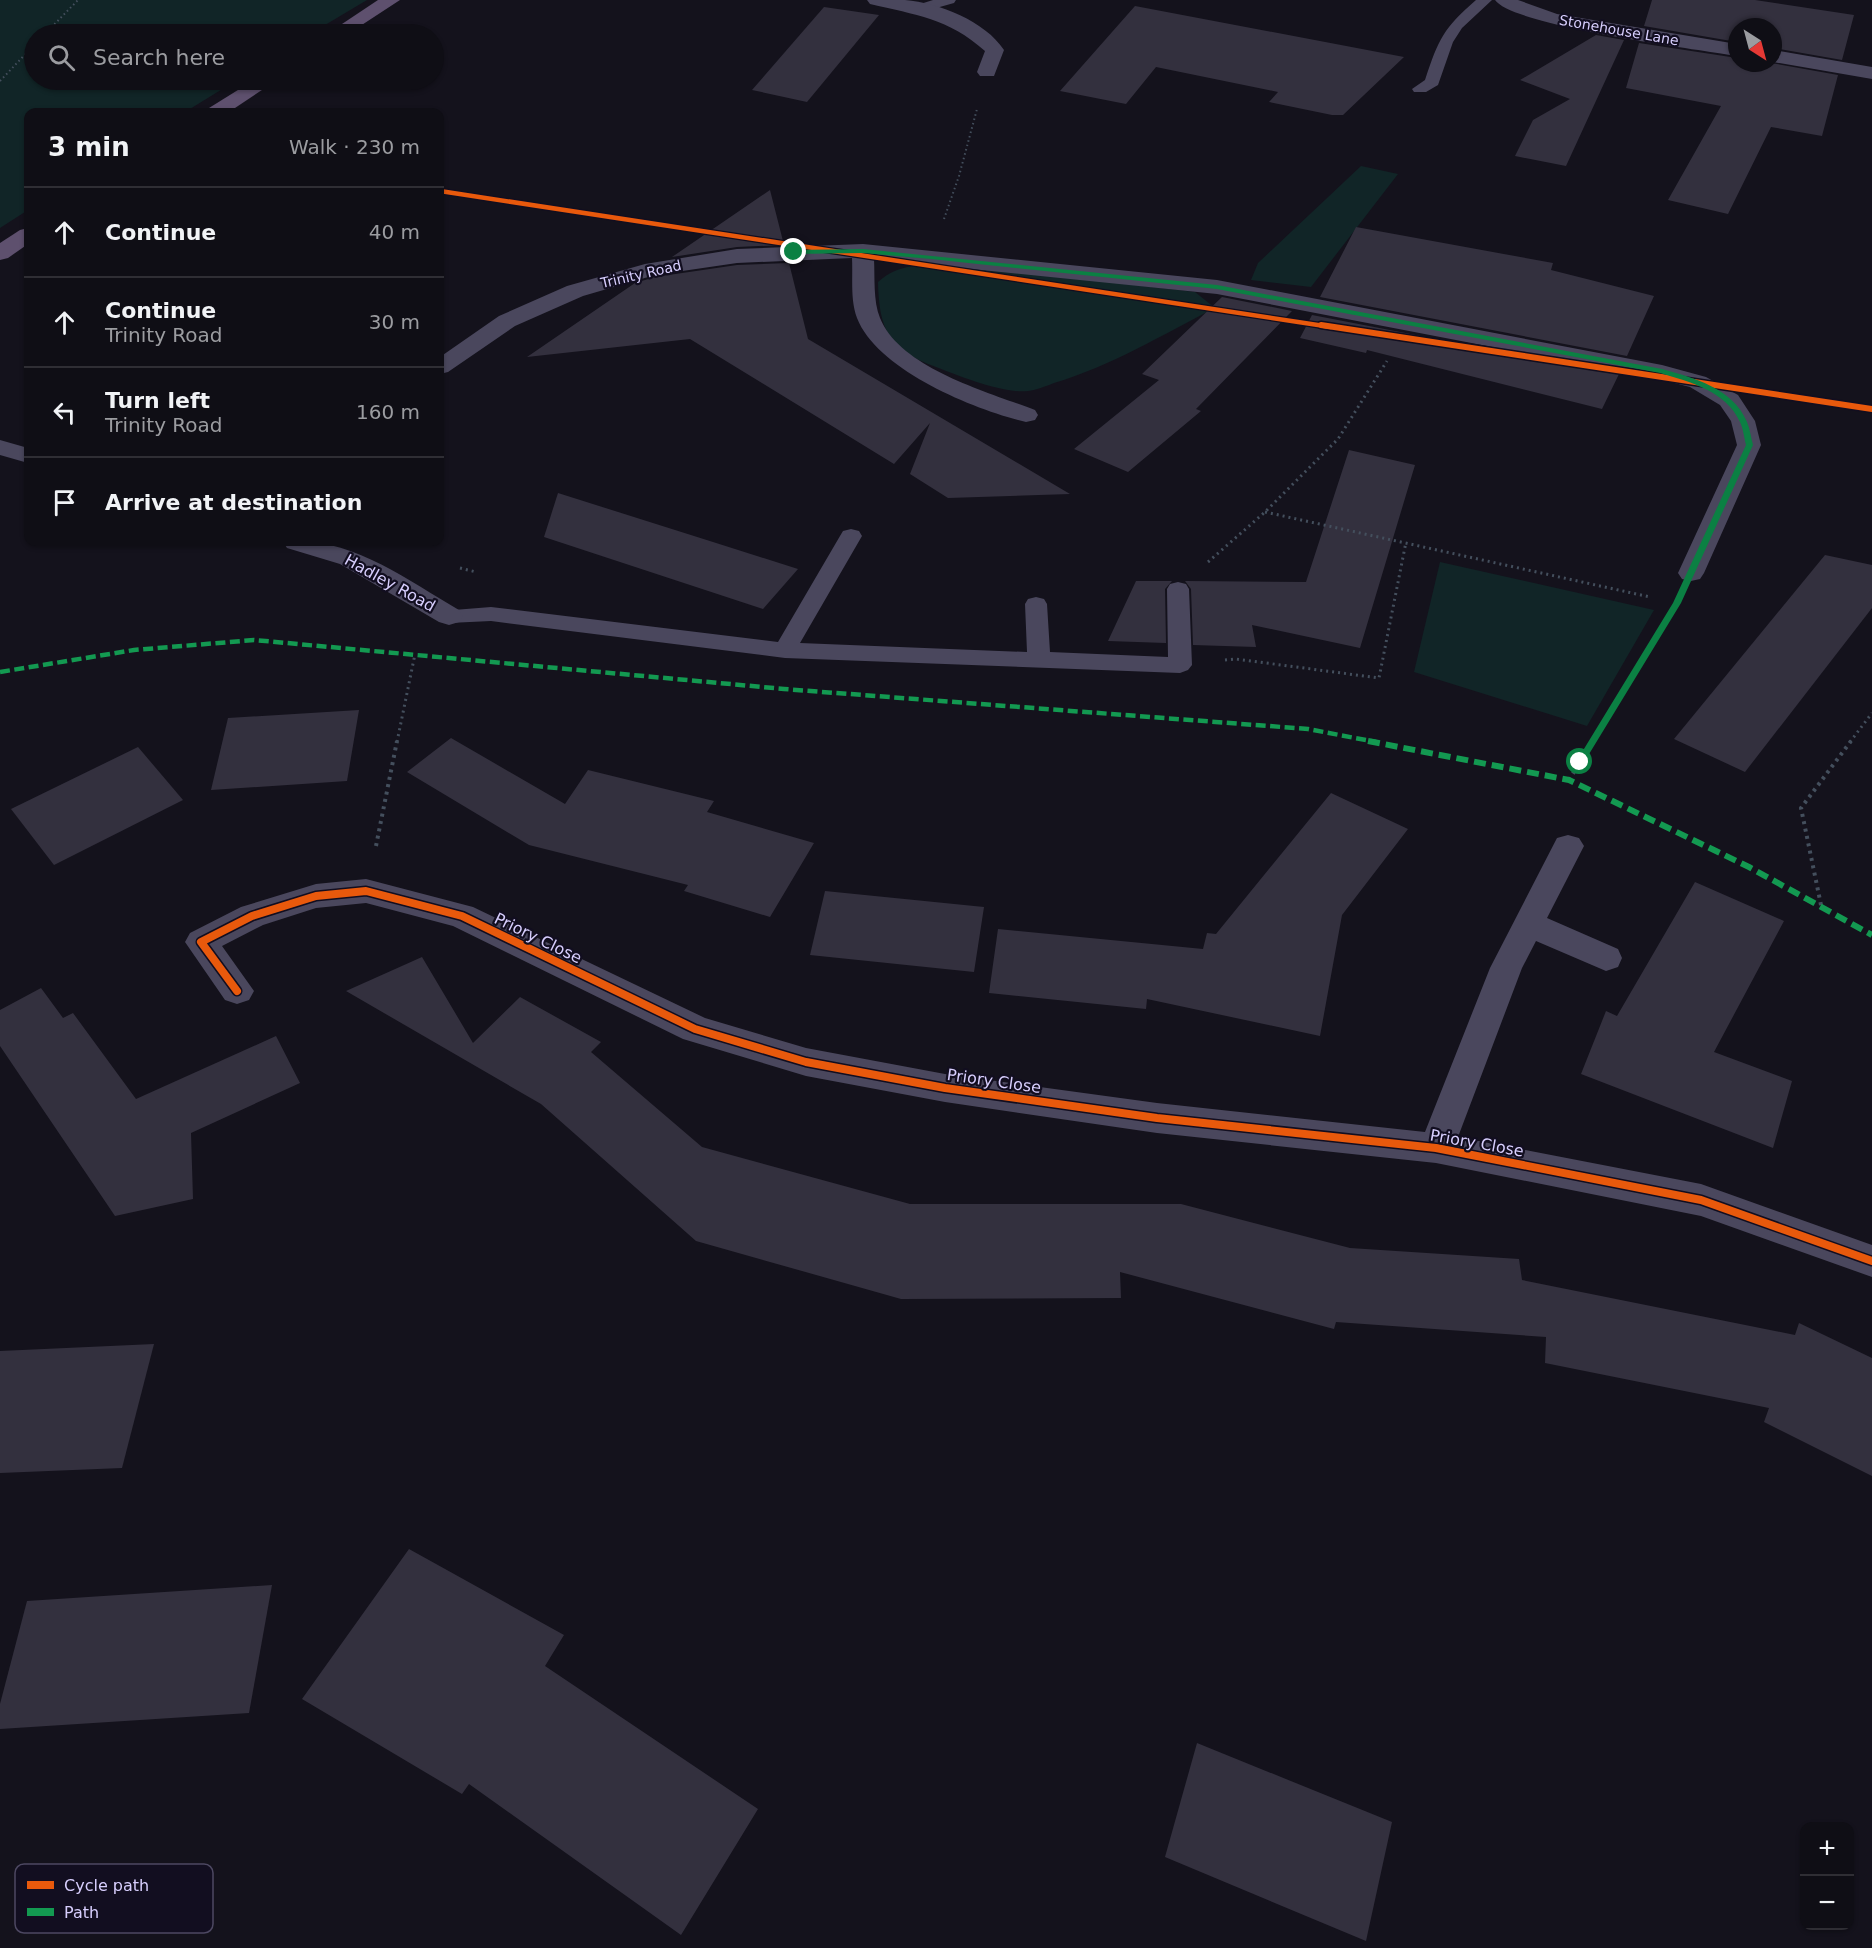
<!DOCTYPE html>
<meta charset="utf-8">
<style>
:root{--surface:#0f0e15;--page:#1d1c22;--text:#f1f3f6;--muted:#9b9ca0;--line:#2f2e34}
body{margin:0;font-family:"DejaVu Sans",sans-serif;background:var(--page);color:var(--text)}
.controls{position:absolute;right:18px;bottom:18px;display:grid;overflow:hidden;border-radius:12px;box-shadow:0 2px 4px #0004}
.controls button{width:54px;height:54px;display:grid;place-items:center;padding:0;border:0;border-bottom:2px solid var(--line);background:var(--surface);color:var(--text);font:30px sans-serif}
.compass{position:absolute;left:1728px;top:18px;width:54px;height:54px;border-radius:50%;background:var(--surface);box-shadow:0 2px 4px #0004;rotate:144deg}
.stop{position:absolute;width:18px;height:18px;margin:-14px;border:4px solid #0b8043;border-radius:50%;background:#fff}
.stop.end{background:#0b8043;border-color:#fff;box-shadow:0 2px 6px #0008}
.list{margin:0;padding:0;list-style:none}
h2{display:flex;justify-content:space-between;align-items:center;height:78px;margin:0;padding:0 24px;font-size:26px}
h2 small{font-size:20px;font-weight:400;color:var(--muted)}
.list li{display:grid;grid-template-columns:39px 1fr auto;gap:18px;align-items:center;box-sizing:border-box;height:90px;padding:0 24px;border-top:2px solid var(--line)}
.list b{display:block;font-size:22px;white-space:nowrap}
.list p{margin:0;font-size:20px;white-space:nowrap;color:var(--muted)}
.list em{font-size:20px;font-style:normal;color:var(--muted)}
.icon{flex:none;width:33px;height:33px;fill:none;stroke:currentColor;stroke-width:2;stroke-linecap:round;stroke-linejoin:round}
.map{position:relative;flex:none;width:1872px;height:1948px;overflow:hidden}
.search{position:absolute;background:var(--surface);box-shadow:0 2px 4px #0004;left:24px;top:24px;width:420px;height:66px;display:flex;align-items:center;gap:15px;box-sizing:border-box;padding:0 21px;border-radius:33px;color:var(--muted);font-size:22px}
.panel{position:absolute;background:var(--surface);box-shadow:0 2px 4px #0004;left:24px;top:108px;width:420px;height:438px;border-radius:12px}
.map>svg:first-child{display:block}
.green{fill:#112527}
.building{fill:#33303e}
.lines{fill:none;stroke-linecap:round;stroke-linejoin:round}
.path-far2{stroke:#444f5d;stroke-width:2;stroke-dasharray:1.5 3;stroke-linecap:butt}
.path-far1{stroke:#444f5d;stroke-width:3;stroke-dasharray:2 4;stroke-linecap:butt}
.path{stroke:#444f5d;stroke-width:4;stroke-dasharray:3 4.5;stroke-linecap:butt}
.service{fill:#4a475d;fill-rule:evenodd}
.minor{fill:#4a475d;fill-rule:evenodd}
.primary{fill:#5e506e;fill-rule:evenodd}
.quiet-far1{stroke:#139951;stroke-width:4.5;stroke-dasharray:10 4.5;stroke-linecap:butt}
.quiet{stroke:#139951;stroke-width:6;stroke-dasharray:12 6;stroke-linecap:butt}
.cycleway-far2-casing{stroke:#120e20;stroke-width:7}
.cycleway-far1-casing{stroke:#120e20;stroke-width:9}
.cycleway-casing{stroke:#120e20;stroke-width:11}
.cycleway-far2{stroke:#e8590c;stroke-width:4.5}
.cycleway-far1{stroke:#e8590c;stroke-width:6}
.cycleway{stroke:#e8590c;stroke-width:8}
.route{fill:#0b8043}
.labels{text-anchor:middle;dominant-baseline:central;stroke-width:4.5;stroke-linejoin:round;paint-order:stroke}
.far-street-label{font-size:14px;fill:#d7cefd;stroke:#120e20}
.street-label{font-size:16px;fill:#d7cefd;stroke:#120e20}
.key{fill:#120e20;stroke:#4d4862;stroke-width:1.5}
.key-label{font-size:16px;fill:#d7cefd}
</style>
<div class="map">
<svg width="1872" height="1948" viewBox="0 0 1872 1948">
<rect width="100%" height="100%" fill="#14121c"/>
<!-- green -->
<g class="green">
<polygon points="0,0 367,0 310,34 34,34 34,80 237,80 185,112 28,112 28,210 0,228"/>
<polygon points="1361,166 1398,174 1311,287 1251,280 1258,263"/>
<path d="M950 264 1195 292 1215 308C1162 335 1111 366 1054 383 1046 386 1037 390 1028 391 1004 394 959 376 936 367 889 350 879 330 878 282 899 263 923 265 950 264Z"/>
<polygon points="1440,562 1654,610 1587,726 1414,672"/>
</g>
<!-- building -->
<g class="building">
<polygon points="1652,0 1755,0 1854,15 1842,60 1773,48 1773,27 1737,27 1737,42 1644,26"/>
<polygon points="1135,6 1404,57 1343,115 1332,115 1269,102 1278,92 1156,67 1126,104 1060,91"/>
<polygon points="824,7 879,15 807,102 752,90"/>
<polygon points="1596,35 1624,40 1566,166 1515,156 1533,120 1570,99 1520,80"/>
<polygon points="1639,43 1737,58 1737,63 1771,63 1838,75 1822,136 1771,127 1728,214 1668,200 1721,106 1626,88"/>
<polygon points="770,190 784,245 737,247 672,257"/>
<polygon points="1356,227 1553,263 1551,270 1654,296 1627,356 1320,297"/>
<polygon points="789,263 808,339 1070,494 948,498 910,474 930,423 894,464 690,339 527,357 635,283 655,277 737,265"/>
<polygon points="1222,297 1292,311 1196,409 1201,411 1128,472 1074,449 1159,380 1142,374"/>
<polygon points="1312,315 1619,374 1602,409 1367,350 1366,353 1300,338"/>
<polygon points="1349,450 1415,465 1360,648 1252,625 1256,647 1193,645 1191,589 1185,581 1306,582"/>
<polygon points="558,493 713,542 798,569 763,609 544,537"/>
<polygon points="1825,555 1872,565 1872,608 1745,772 1674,739"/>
<polygon points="1136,581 1172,581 1165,589 1166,643 1108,641"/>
<polygon points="359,710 347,781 211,790 228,718"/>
<polygon points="451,738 565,804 588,770 714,801 707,812 814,843 770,917 684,891 688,885 529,845 407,772"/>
<polygon points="138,747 183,800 54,865 11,809"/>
<polygon points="1331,793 1408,829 1342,915 1320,1036 1147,999 1146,1009 989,993 998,929 1203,949 1207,933 1216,934"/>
<polygon points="1695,882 1784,921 1714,1052 1792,1081 1773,1148 1581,1074 1606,1011 1617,1016"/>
<polygon points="825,891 984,907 974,972 810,955"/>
<polygon points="422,957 473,1043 520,997 601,1042 591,1052 702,1147 910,1204 1181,1204 1350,1248 1519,1259 1522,1280 1795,1335 1799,1323 1872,1358 1872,1476 1764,1422 1769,1408 1545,1363 1546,1337 1336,1322 1334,1329 1120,1272 1121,1298 901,1299 696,1241 541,1104 346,991"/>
<polygon points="41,988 63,1018 73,1013 136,1099 276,1036 300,1083 191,1133 193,1199 115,1216 0,1046 0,1010"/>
<polygon points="154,1344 122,1468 0,1473 0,1351"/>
<polygon points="409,1549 564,1635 545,1666 758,1809 681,1935 469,1784 462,1794 302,1699"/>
<polygon points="272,1585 249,1713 0,1729 0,1704 27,1601"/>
<polygon points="1197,1743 1392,1822 1366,1941 1165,1857"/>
</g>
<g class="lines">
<!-- path-far2 -->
<g class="path-far2">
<polyline points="45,34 78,0"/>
<polyline points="0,81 34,45"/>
<polyline points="944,219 959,176 977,109"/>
</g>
<!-- path-far1 -->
<g class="path-far1">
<polyline points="1265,512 1650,597"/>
<polyline points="1208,562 1265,512 1338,439 1387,361"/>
<polyline points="460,568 476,572"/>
<polyline points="1225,660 1236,659 1379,678 1406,542"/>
<polyline points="397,742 415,654"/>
<polyline points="1592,742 1672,612"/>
<polyline points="1850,742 1872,713"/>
</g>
<!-- path -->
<g class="path">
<polyline points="1569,780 1593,741"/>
<polyline points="376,846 397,741"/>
<polyline points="1821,905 1801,808 1851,741"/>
</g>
<!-- service -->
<g class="service">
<polygon points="933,0 956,0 954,3 922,12 915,8 917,5"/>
<path d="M1476 0H1492L1462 28 1453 42 1438 85 1426 92H1414L1412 89 1425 80C1439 38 1443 29 1476 0Z"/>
<polygon points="851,529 859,531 862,536 800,643 1027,652 1025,604 1028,599 1036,597 1044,599 1047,604 1050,652 1168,657 1167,589 1170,584 1178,582 1186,584 1189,589 1192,665 1188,670 1180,673 785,658 491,621 449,623 441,621 438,616 441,611 491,607 778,642 840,536 843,531"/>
</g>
<!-- minor -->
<g class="minor">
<path d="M867 0C879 0 892 0 905 0 939 3 985 21 1004 50L994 76H980L977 72 985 51C948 18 916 15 870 4Z"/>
<path d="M1495 0H1518L1557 14 1737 44V56C1697 49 1513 26 1495 0Z"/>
<polygon points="1773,50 1872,67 1872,79 1773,62"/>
<path d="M863 244 1217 280 1662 365 1706 377 1738 395 1755 421 1761 445 1704 573 1700 579 1691 581 1682 579 1678 573 1737 445 1731 421 1720 405 1690 387 1659 379 1217 294 874 259C875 277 873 301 880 318 900 368 988 392 1035 410L1038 415 1035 420 1026 422C975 410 877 370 857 318 850 300 853 277 852 258L737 263 655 275 583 296 515 326 448 372 440 374V357L499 316 567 286 645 264 737 249Z"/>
<polygon points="0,440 28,448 28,463 0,455"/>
<path d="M283 542C349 535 404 578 459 610L463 616 459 622 449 625 439 622 340 564 287 548Z"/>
<polygon points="1568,835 1579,838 1584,846 1547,918 1618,949 1622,958 1618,967 1606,971 1536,941 1522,968 1458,1137 1701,1184 1872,1245 1872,1277 1701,1216 1436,1163 1157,1133 945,1102 806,1076 683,1039 453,926 366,903 316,908 263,925 222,946 254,991 249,1000 237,1004 225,1000 185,942 190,933 241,907 316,884 366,879 473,907 705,1018 806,1048 945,1074 1157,1103 1425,1132 1490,968 1557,838"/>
</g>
<!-- primary -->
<g class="primary">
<polygon points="378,0 400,0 348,34 327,34"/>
<polygon points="254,80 277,80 229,112 206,112 209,108"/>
<polygon points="28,228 28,244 8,258 0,260 0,243 20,230"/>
</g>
<!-- quiet-far1 -->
<polyline class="quiet-far1" points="0,672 134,650 254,640 784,689 1308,729 1376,742"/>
<!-- quiet -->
<polyline class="quiet" points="1368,741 1569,780 1749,867 1872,935"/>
<defs>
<polyline id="cycleway-far2" points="440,191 1331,327"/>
<polyline id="cycleway-far1" points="1321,325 1872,409"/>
<polyline id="cycleway" points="237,991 201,942 252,916 316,896 366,891 462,916 695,1029 806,1062 945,1088 1157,1118 1436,1148 1701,1200 1872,1261"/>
</defs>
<!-- cycleway-far2 casing -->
<use href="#cycleway-far2" class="cycleway-far2-casing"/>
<!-- cycleway-far1 casing -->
<use href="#cycleway-far1" class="cycleway-far1-casing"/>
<!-- cycleway casing -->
<use href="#cycleway" class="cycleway-casing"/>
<!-- cycleway-far2 -->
<use href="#cycleway-far2" class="cycleway-far2"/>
<!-- cycleway-far1 -->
<use href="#cycleway-far1" class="cycleway-far1"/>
<!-- cycleway -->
<use href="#cycleway" class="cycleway"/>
</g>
<!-- route -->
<path class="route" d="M863 249 1217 285 1662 369C1694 378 1733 388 1747 422 1750 429 1751 438 1753 445L1681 603 1583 764 1580 765 1576 762 1673 603 1746 445C1744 437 1743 428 1740 422 1726 391 1690 382 1660 373L1217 289 931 259 863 253 794 254 790 252 794 250Z"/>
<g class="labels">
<!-- far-street labels -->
<g class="far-street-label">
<text transform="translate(1619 30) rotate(10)">Stonehouse Lane</text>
<text transform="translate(641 274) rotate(-13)">Trinity Road</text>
</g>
<!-- street labels -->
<g class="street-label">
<text transform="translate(390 583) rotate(29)">Hadley Road</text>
<text transform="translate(538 938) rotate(26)">Priory Close</text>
<text transform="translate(994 1081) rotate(8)">Priory Close</text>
<text transform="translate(1477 1143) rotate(10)">Priory Close</text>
</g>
</g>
<!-- legend -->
<rect x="15" y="1864" width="198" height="69" rx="9" class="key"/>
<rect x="27" y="1881" width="27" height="8" fill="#e8590c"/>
<rect x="27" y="1908" width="27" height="8" fill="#139951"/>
<g class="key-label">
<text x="64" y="1891">Cycle path</text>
<text x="64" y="1918">Path</text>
</g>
</svg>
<div class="controls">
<button>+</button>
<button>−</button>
</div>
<svg class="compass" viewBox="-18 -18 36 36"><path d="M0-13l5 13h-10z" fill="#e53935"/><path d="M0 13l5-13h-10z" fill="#9b9ca0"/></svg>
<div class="stop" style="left:1580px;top:762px"></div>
<div class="stop end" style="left:794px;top:252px"></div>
<div class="search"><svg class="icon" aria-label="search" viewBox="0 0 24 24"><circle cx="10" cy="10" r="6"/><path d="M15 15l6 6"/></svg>Search here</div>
<section class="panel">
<h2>3 min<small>Walk · 230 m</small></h2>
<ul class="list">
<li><svg class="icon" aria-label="ahead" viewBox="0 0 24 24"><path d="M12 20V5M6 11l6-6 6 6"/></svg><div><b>Continue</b></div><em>40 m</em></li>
<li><svg class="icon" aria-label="ahead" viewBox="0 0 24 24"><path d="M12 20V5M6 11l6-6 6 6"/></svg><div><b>Continue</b><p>Trinity Road</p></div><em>30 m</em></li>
<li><svg class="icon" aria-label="left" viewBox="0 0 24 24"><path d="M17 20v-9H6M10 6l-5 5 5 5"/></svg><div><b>Turn left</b><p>Trinity Road</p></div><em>160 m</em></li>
<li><svg class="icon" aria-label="arrive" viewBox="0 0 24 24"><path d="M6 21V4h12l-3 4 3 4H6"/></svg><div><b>Arrive at destination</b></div></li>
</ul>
</section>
</div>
